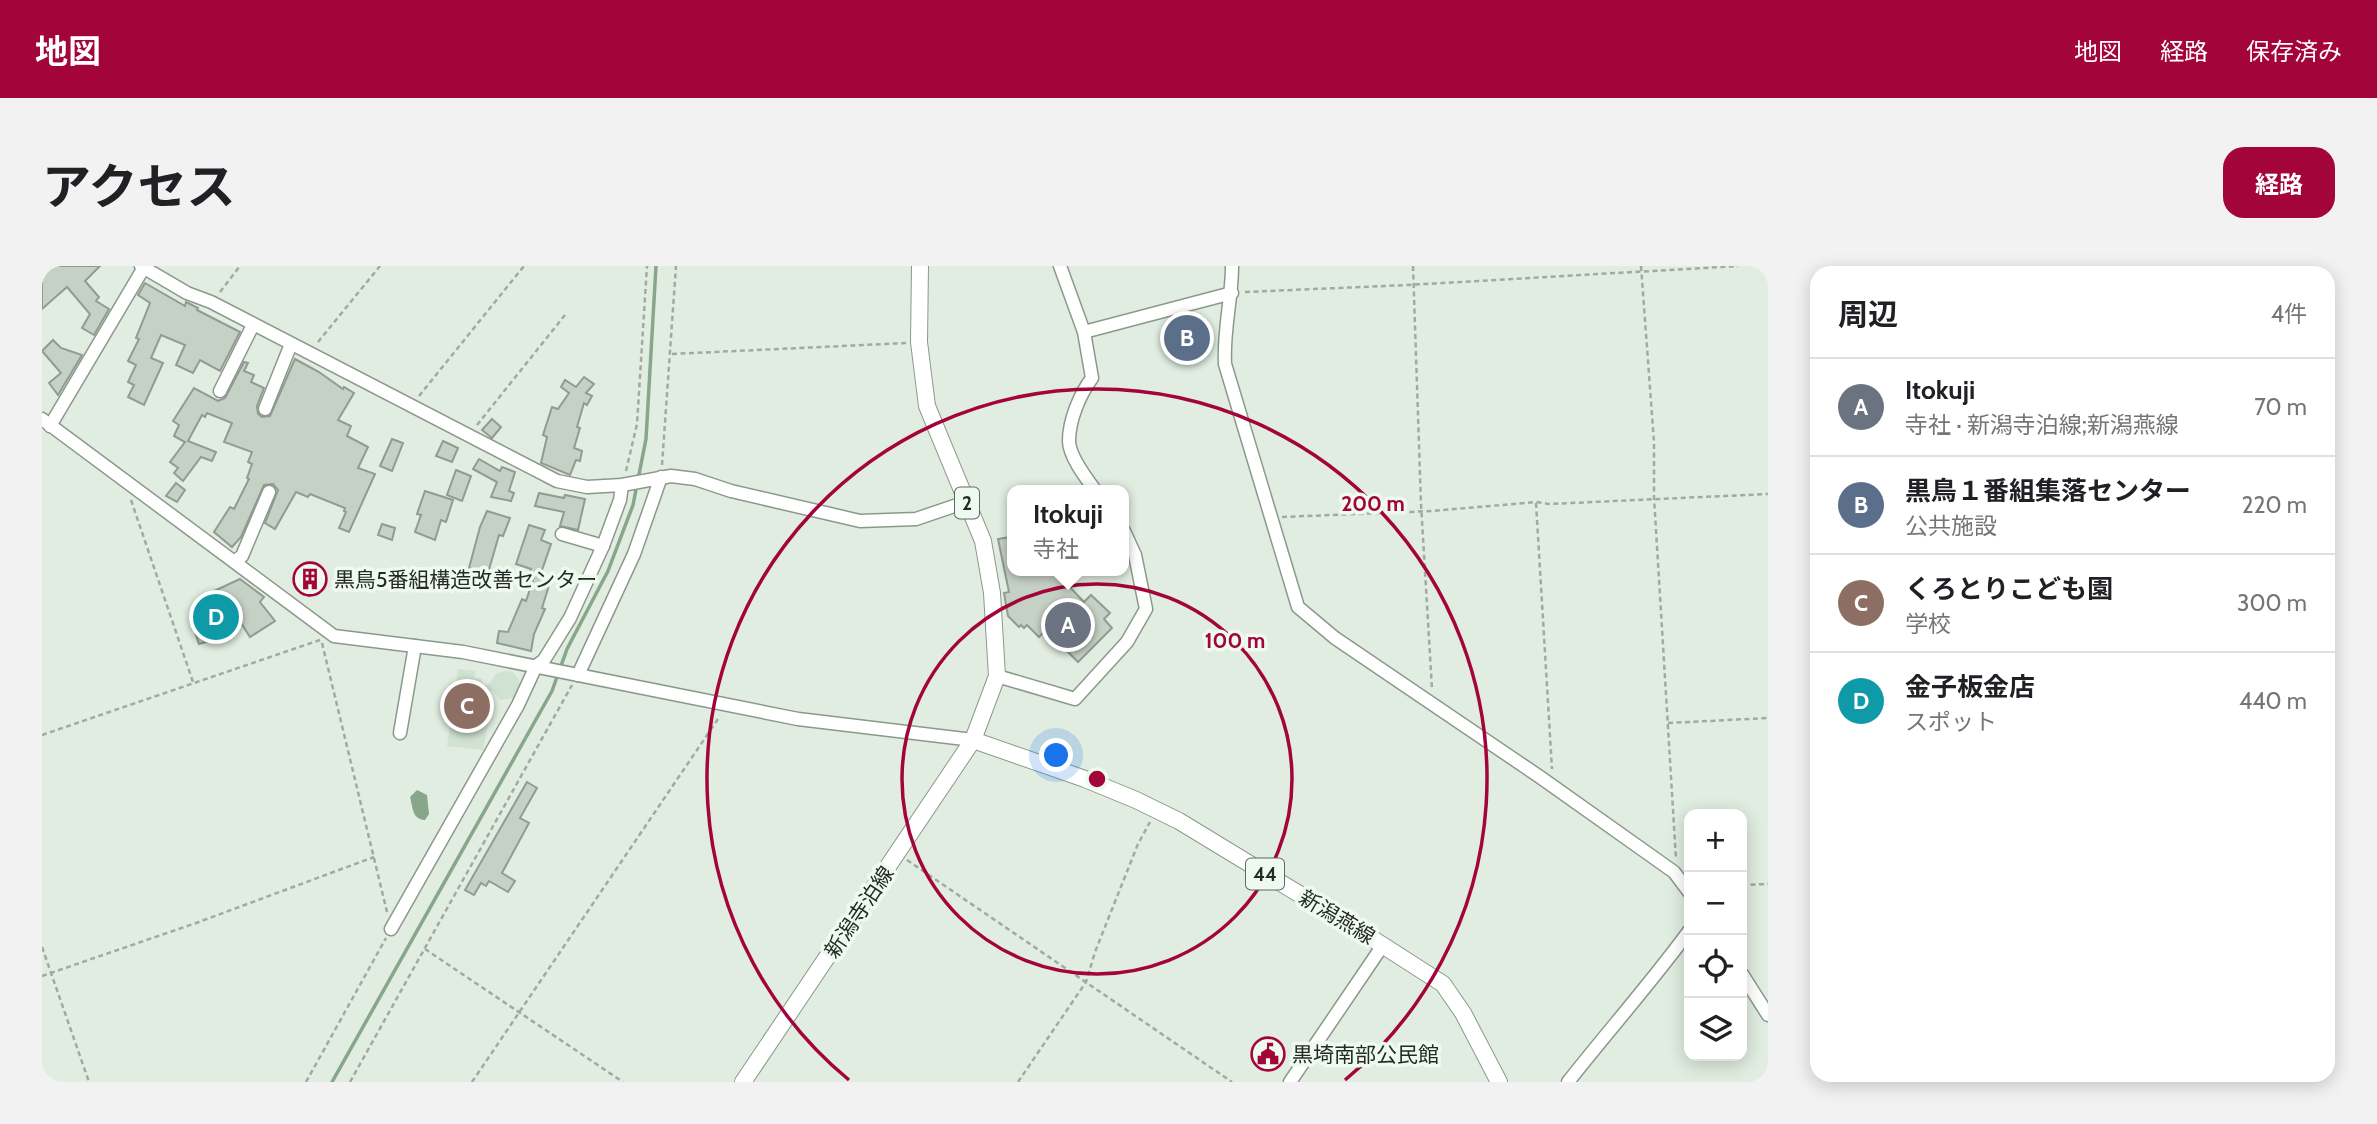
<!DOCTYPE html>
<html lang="ja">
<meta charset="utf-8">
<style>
:root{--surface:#fff;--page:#f2f2f2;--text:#202124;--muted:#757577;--line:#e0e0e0;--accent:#a3053b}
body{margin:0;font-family:Cabin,"Noto Sans JP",sans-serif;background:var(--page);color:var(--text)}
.controls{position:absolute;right:21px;bottom:21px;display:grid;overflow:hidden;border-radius:14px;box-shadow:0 4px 18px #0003}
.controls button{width:63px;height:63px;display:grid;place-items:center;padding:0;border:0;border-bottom:2px solid var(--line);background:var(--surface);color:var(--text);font:35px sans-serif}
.you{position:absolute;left:1015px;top:490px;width:24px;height:24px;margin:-18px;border:5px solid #fff;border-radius:50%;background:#1a73e8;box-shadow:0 0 0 10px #1a73e833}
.badge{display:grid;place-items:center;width:46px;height:46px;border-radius:50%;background:var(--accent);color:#fff;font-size:23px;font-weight:700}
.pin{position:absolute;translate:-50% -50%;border:4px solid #fff;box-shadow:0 2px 7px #0006}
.popup{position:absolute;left:965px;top:219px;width:122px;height:91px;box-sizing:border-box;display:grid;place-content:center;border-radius:14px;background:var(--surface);filter:drop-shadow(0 2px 5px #0005);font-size:23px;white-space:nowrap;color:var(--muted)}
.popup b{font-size:26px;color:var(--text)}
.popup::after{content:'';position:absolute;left:50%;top:100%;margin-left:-14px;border:14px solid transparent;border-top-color:var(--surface)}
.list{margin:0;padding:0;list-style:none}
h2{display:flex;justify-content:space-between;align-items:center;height:91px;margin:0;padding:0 28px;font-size:30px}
h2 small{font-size:23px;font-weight:400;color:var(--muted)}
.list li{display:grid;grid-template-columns:46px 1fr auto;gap:21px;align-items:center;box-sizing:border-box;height:98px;padding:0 28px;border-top:2px solid var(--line)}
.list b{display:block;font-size:26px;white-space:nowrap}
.list p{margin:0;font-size:23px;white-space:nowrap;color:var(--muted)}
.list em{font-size:23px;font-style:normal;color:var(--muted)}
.icon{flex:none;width:38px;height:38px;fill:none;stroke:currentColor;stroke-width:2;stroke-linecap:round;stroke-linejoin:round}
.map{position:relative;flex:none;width:1726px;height:816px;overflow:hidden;border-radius:21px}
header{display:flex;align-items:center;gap:42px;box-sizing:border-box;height:98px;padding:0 35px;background:var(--accent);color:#fff}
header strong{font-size:33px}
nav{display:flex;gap:38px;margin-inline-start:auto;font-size:24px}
.intro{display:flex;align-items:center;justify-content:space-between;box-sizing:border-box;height:168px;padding:0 42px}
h1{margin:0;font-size:49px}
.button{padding:18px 32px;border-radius:21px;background:var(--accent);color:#fff;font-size:24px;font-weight:700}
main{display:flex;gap:42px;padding:0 42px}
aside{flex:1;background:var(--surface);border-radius:21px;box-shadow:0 4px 18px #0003}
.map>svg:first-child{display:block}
.built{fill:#d0e2d1}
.water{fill:#87a68a}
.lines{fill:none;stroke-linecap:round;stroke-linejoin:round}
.stream{stroke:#87a68a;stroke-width:3.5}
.building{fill:#c6d1c6;stroke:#909b91;stroke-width:2}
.minor-casing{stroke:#8d988d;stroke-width:15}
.major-casing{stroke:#8d988d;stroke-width:18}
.path{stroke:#a1aaa1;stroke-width:2.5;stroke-dasharray:5 3.5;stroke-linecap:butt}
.minor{stroke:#fff;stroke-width:12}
.major{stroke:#fff;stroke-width:16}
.ring{fill:none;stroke:#a3053b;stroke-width:3.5}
.labels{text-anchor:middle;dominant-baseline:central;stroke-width:7;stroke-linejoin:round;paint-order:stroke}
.shield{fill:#eefaef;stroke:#616862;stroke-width:2}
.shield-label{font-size:19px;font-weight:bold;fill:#252925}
.poi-label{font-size:21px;fill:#252925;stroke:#eefaef;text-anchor:start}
.street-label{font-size:21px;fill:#252925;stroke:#eefaef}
.centre{fill:#a3053b;stroke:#eefaef;stroke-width:3.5}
.ring-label{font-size:21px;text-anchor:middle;font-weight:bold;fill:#a3053b;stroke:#eefaef;stroke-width:7;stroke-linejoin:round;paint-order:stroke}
</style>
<header>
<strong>地図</strong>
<nav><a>地図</a><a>経路</a><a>保存済み</a></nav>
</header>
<div class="intro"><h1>アクセス</h1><a class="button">経路</a></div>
<main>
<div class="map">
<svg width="1726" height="816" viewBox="0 0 1726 816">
<rect width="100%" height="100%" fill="#e1ede1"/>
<!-- built -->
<polygon class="built" points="416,403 433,405 432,412 440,413 440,421 448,417 454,408 462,405 471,406 477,413 478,422 471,432 459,434 450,425 439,430 438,445 448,447 441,484 405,480"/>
<!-- water -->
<path class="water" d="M375 524 385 529 387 548 383 554C370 553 371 542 368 531Z"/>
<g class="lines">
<!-- stream -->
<polyline class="stream" points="290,816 510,425 525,383 566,305 591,239 604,173 614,0"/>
</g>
<!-- building -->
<g class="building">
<polygon points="0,0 58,0 43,15 57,31 54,35 67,43 52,69 40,62 48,48 25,21 0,43"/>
<polygon points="103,17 143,40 144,36 156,42 155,44 198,66 178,105 158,94 151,107 134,99 143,79 119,69 109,92 121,97 102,139 86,131 92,119 86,116 94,99 86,95 97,73 94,72 108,37 96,29"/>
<polygon points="11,74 19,82 40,89 16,129 7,117 19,107 0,85"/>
<polygon points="253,93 277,106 301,123 302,121 312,127 296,154 309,160 305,170 326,181 316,202 333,208 307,266 297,262 304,246 302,245 303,242 268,228 266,231 254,226 233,263 223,257 236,224 231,218 222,219 199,271 190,281 172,266 188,241 192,243 207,213 205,212 210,198 206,196 210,186 182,176 190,157 165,147 163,151 160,149 146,175 174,186 170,195 159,191 141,215 132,207 136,202 128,196 143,176 132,170 137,159 131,155 152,122 176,135 183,132 202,96 206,97 202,105 212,109 209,116 222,122 215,140 216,148 220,151 228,150"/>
<polygon points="542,111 552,118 544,127 550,130 545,139 542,137 535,161 538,162 532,182 540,185 538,195 534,194 528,209 499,197 505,171 501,169 510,141 516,143 527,127 519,121 523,114 534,121"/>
<polygon points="450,153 459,161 450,172 440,164"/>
<polygon points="350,173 361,177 350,205 338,200"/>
<polygon points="401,175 416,182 410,196 394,190"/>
<polygon points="437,193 458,205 460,201 473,206 467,225 472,227 469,235 449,231 455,216 431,203"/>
<polygon points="414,204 429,210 420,235 405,229"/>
<polygon points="134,217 143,224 135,236 124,230"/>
<polygon points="383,225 411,234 404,256 399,254 393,274 373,266 379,249 375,248"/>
<polygon points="497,227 522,232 523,229 543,233 536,264 518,260 522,246 493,240"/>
<polygon points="445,245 468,252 461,270 457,269 446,307 427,302 438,261"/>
<polygon points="340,258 353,262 350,274 336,269"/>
<polygon points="487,259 503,264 499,274 509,278 498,310 509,313 500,342 503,343 492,368 489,385 455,377 457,365 466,366 480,333 484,335 492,311 487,309 489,303 474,298"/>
<polygon points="968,271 970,280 970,305 1019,305 1025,312 1023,316 1042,336 1049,329 1068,347 1062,353 1070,362 1036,396 1004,364 997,371 985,359 982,362 979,359 977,361 966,350 962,327 967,326 956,273"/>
<polygon points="268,298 280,302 267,330 256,324"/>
<polygon points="198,313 222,331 218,336 233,355 208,371 199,357 165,369 167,375 157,378 153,366 160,364 153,344 176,336 172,325"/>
<polygon points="485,516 495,522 478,552 487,557 460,607 473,615 466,626 447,615 444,620 439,617 432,629 423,624"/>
</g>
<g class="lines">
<defs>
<g id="minor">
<polyline points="99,0 145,27 169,36 515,215 545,221 580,219 629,210 653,213 689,225 818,255 874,253 924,236"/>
<path d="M1018 0 1042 66 1050 112C1038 128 1027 154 1027 175 1027 190 1044 212 1053 224"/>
<path d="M1190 0C1190 33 1181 65 1183 98L1256 341 1293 372 1498 511 1632 606 1647 626"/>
<polyline points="1042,66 1190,27"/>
<polyline points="178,125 211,59"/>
<polyline points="223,143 249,78"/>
<polyline points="0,153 292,370 421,386 756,453 931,474"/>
<polyline points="8,160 101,3"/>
<polyline points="520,268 561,280 578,234 580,219"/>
<polyline points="193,295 200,290 227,226"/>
<polyline points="536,409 592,288 619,211"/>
<polyline points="955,410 1033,433 1085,376 1104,343 1093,289 1082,265"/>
<polyline points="358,467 373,380"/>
<polyline points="349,663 476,439 494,400 502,394 528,352 561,280"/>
<polyline points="1700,708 1726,749"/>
<polyline points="1248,816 1341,679"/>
<path d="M1526 816C1566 765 1609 717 1647 665"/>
</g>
<g id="major">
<polyline points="931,474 1043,513 1094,534 1137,555 1323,668 1401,718 1421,747 1457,816"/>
<polyline points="701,816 931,474 955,410 950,327 941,275 885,140 877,76 878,0"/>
</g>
</defs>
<!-- minor casing -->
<use href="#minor" class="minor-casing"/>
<!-- major casing -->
<use href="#major" class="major-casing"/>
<!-- path -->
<g class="path">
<polyline points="1371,0 1379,238 1390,423"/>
<polyline points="1599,0 1612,176 1612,231 1634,593"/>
<polyline points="178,26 198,0"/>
<polyline points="1203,26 1366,19 1696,0"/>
<polyline points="276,76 338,0"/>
<polyline points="630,88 864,77"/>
<polyline points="377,130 482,0"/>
<polyline points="435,159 523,49"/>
<polyline points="620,199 634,0"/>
<polyline points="584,205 595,158 605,0"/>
<polyline points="89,234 151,416"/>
<polyline points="1494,237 1510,503"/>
<polyline points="1240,251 1390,245 1494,236 1507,238 1726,228"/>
<polyline points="280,377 345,646"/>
<polyline points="1626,457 1726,452"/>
<polyline points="0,469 278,374"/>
<polyline points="865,594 1190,816"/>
<polyline points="1700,619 1726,618"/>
<polyline points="0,681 47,816"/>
<polyline points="383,683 581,816"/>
<polyline points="0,710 154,657 332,591"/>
<polyline points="264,816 344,672"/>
<polyline points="308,816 530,419"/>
<polyline points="430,816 678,450"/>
<polyline points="976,816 1044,716 1053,686 1096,578 1108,556"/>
</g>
<!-- minor -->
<use href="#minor" class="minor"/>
<!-- major -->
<use href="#major" class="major"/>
</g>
<!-- distance rings -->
<g class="ring">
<circle cx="1055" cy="513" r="195"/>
<path d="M807 814A390 390 0 1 1 1303 814"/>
</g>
<!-- icons -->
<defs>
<symbol id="building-ring" viewBox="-11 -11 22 22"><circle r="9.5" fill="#eefaef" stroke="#a3053b" stroke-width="1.5"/><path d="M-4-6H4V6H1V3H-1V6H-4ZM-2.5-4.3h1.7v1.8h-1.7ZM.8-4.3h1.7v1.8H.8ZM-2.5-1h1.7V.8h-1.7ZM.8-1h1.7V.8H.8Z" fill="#a3053b"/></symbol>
<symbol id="civic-ring" viewBox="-11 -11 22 22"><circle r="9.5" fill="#eefaef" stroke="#a3053b" stroke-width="1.5"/><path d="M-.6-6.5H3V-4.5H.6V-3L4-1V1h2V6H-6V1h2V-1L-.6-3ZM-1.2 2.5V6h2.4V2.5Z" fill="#a3053b"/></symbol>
</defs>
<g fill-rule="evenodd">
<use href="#building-ring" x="249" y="294" width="38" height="38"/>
<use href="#civic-ring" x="1207" y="769" width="38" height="38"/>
</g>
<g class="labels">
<!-- shield labels -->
<g class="shield">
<rect x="913" y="221.5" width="24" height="31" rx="5"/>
<rect x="1204" y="592.5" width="38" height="31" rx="5"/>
</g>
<g class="shield-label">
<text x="925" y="237">2</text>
<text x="1223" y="608">44</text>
</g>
<!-- poi labels -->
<g class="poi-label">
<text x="292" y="313">黒鳥5番組構造改善センター</text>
<text x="1250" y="788">黒埼南部公民館</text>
</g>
<!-- street labels -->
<g class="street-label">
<text transform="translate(817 646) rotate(-56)">新潟寺泊線</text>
<text transform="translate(1295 651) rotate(31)">新潟燕線</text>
</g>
</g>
<circle cx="1055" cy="513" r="10" class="centre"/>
<g class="ring-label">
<text x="1331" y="245">200 m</text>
<text x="1193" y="382">100 m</text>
</g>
</svg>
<div class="controls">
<button>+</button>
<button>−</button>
<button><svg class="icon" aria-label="locate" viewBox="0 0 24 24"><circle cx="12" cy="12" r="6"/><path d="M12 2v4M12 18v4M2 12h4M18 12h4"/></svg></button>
<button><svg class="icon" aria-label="layers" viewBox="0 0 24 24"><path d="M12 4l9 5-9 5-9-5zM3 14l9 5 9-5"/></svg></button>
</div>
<div class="you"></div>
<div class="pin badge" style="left:1026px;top:359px;background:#6b7280">A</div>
<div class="popup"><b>Itokuji</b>寺社</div>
<div class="pin badge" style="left:1145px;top:72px;background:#5c6f8a">B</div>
<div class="pin badge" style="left:425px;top:440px;background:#8d6e63">C</div>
<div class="pin badge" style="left:174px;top:351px;background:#0f9aa8">D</div>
</div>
<aside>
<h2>周辺<small>4件</small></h2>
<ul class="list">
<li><span class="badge" style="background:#6b7280">A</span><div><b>Itokuji</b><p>寺社 · 新潟寺泊線;新潟燕線</p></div><em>70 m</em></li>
<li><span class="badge" style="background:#5c6f8a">B</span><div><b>黒鳥１番組集落センター</b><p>公共施設</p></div><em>220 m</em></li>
<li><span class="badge" style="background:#8d6e63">C</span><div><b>くろとりこども園</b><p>学校</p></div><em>300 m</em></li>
<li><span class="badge" style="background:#0f9aa8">D</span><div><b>金子板金店</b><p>スポット</p></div><em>440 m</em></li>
</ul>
</aside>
</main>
